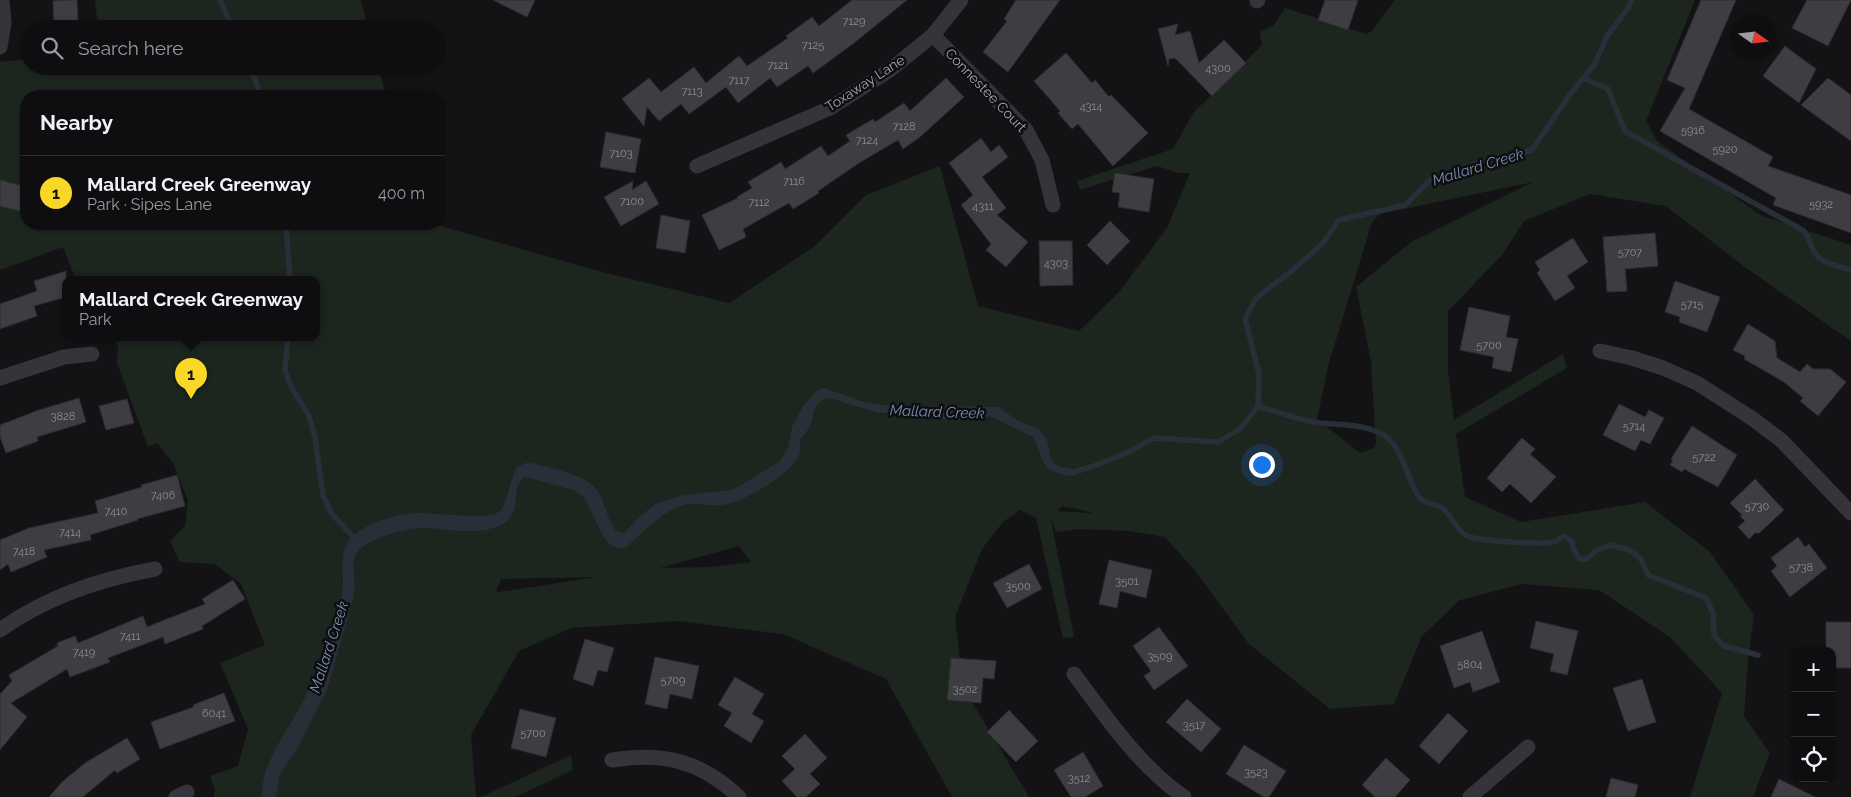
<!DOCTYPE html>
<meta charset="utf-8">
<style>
:root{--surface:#0e0e10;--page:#171719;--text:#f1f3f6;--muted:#9b9c9f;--line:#2e2e30;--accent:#fad726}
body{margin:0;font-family:Raleway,sans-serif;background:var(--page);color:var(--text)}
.controls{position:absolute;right:15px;bottom:15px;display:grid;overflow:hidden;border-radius:10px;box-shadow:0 1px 4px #0004}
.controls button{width:45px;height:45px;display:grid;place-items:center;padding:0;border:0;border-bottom:1px solid var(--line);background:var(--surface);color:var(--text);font:25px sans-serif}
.compass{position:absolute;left:1731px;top:15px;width:45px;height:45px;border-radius:50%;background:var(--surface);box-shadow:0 1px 4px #0004;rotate:104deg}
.you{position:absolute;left:1261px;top:464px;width:18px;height:18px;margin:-12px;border:4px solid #fff;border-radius:50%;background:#1a73e8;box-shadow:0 0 0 8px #1a73e833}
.badge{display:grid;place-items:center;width:32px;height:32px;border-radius:50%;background:var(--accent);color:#111;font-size:16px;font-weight:700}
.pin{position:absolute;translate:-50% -41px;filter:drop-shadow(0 1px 2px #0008)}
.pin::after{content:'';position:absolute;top:26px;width:18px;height:15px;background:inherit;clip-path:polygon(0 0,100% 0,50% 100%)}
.popup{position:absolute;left:62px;top:276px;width:258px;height:65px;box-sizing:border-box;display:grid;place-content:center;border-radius:10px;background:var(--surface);filter:drop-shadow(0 1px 4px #0005);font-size:16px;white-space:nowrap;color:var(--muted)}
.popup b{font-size:19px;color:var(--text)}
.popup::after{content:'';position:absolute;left:50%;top:100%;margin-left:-10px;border:10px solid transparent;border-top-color:var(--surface)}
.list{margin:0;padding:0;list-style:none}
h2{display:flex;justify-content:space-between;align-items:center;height:65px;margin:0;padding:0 20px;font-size:21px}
h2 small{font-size:16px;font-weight:400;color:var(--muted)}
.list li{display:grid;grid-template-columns:32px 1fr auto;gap:15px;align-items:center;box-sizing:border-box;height:75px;padding:0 20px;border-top:1px solid var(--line)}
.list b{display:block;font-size:19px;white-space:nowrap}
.list p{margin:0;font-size:16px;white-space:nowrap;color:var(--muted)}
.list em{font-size:16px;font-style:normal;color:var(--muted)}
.icon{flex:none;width:28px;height:28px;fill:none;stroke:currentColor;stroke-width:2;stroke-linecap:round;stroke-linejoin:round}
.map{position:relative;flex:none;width:1851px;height:797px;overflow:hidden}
.search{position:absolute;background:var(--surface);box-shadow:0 1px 4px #0004;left:20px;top:20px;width:425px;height:55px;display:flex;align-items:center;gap:12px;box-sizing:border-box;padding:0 18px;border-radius:28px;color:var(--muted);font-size:19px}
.panel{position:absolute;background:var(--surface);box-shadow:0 1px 4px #0004;left:20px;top:90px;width:425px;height:140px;border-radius:20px}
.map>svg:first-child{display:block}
.green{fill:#1d251f;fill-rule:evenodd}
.water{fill:#292f39}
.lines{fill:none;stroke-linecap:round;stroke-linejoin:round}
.stream{stroke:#292f39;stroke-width:5.5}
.building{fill:#3e3d42;stroke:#2e2d31}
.street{stroke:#34343a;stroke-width:15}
.labels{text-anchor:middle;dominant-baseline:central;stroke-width:5;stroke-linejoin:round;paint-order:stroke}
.number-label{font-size:11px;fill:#8a8c99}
.street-label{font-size:14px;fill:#a4a6b6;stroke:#0e0e10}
.water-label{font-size:15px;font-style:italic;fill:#798eb3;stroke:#0e0e10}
</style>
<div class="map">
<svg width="1851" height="797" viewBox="0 0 1851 797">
<rect width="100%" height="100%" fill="#131315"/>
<!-- green -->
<g class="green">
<polygon points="95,0 361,0 368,29 98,29"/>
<path d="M1395 0H1695L1646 121 1657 141 1760 215 1851 245V341L1746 268 1666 206 1590 194 1524 221 1502 255 1448 311V370L1454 420 1563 354 1567 368 1456 434 1465 497 1521 522 1645 502 1710 552 1754 615 1748 660 1744 716 1770 753 1753 797H1690L1722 693 1670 637 1599 590 1522 584 1460 600 1422 636 1394 704 1330 709 1249 644 1196 572 1165 537 1129 531 1078 529 1056 532 1050 515 1074 637 1063 638 1036 518 1020 510 1003 522 982 549 955 617 963 687 1029 797H952L886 679 783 634 679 621 571 628 519 651 471 735 476 797H214L215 789 210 776 238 766 248 729 220 663 265 645 241 584 215 564 180 562 170 541 185 526 188 501 173 463 157 443 148 447 117 363 118 346 114 338H316V280H76L63 247 0 270V62L29 59V66H378L386 96H26V224H433L602 272 729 303 815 246 866 195 940 166 978 306 1079 331 1119 292 1167 228 1190 173H1179L1157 166 1080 190 1077 181 1173 149 1193 113 1262 45 1260 32 1274 25 1285 8 1366 34 1372 31ZM1533 182 1411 242 1356 287 1371 361 1376 444 1374 448 1360 453 1317 419 1329 363 1372 222 1380 214ZM1062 506 1091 512 1092 513 1057 511ZM739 546 751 562 712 567 660 568ZM597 577 506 591 496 592 501 579Z"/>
<polygon points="571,755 573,770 515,797 481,797"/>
</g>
<!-- water -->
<path class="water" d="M824 388 864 402 881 405 997 407C1005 410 1010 416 1017 420 1025 425 1034 425 1041 432 1057 446 1038 465 1072 469L1071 476C1037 471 1046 461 1033 437L990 416 955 420 894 414 876 412 829 398C811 402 816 413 810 426 807 432 803 435 800 440 800 445 801 450 799 455 790 475 744 502 722 505 703 507 694 499 673 509 655 519 641 534 625 548 600 552 596 511 583 497 580 494 577 492 573 490L525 477C509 486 524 514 501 525 476 537 448 528 422 528 406 528 392 533 377 539 370 542 360 546 356 554 351 563 356 584 354 596L327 690 300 744 279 775 276 797H262C261 764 285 735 300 707 312 685 323 662 330 638 335 624 340 609 342 594 346 571 335 548 358 532 375 520 400 513 420 513 435 513 489 520 499 512 508 504 510 479 517 467L526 463H532C550 468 586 474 597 490 605 502 607 518 615 530L621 533 625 532 639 517 657 503 683 495 731 490 738 487 780 461 788 448 792 427 802 408 811 396 819 389Z"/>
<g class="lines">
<!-- stream -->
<g class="stream">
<polyline points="220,0 233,29"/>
<polyline points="250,66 261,96"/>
<path d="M1583 78 1608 89 1625 131 1804 231C1809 238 1811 247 1815 253 1822 264 1839 266 1851 270"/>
<polyline points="286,224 290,280"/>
<polyline points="288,338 285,370 290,385 309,416 315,438 323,496 332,514 357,541"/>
<path d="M1258 406C1278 412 1299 420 1320 423 1340 425 1361 424 1380 433 1403 443 1406 479 1419 497 1426 505 1435 503 1442 508 1453 516 1454 528 1467 536 1476 541 1545 545 1554 542 1557 541 1561 537 1564 536L1572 542 1574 550 1580 559H1587L1595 551 1610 545 1630 550 1641 559 1648 575 1706 598 1713 613 1714 635 1724 646 1758 655"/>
<polyline points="1066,472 1071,473 1091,467 1129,452 1154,438 1218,442 1240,429 1258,406 1259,374 1245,319 1256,298 1294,269 1323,243 1339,220 1405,205 1431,179 1482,162 1532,150 1571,93 1595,64 1607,36 1629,7 1631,0"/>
</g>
</g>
<!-- building -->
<g class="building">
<polygon points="65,0 77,0 78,23 54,24 53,1"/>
<polygon points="493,0 535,0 527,17"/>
<polygon points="852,0 907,0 854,43 813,73 808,66 777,87 770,78 738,103 726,87 689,114 681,104 659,121 647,107 644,126 622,99 649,78 661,92 694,67 706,83 739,56 747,66 788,38 786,36 812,17 819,26"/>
<polygon points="1016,0 1060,0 1008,72 983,52 1007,21 1004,19"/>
<polygon points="1325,0 1358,0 1348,30 1318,20"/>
<polygon points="1701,0 1736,0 1689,109 1773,157 1768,166 1851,195 1851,233 1773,205 1776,198 1660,131 1685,88 1667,80"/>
<polygon points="1807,0 1851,0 1828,46 1792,28"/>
<polygon points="1178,24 1175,35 1190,31 1199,63 1224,40 1246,63 1212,96 1175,58 1169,59 1168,66 1158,29"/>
<polygon points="1785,46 1816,69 1799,103 1763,76"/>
<polygon points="1066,53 1092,83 1095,80 1109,97 1111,95 1148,133 1113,166 1078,124 1072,129 1058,113 1060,111 1034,81"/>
<polygon points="946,78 964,97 920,137 903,149 898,140 859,163 818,191 819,193 793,209 789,203 743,229 746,237 719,250 702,215 738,198 737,197 752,188 748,182 781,162 785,169 821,146 828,156 850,141 846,135 873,119 875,122 904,103 910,111"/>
<polygon points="1828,78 1851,95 1851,141 1801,105"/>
<polygon points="606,132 641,139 635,173 600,167"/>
<polygon points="981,138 991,152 999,145 1008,157 982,177 1006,208 997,215 1028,242 1006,267 986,250 991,244 961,205 973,195 949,163"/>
<polygon points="1115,173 1154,179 1149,212 1118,207 1120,193 1112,192"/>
<polygon points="0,180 26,187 20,211 0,206"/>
<polygon points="633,181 632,190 646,181 659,204 621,226 604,197"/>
<polygon points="661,215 690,221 685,253 656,248"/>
<polygon points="1110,221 1130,241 1107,265 1087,245"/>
<polygon points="1655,233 1658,266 1625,269 1627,291 1607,292 1603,237"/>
<polygon points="1573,238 1588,262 1567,276 1575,288 1555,301 1537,273 1540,270 1535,262"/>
<polygon points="1039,241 1072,241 1073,285 1040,286"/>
<polygon points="66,271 66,297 34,306 37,316 0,329 0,304 37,291 34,281"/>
<polygon points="1675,281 1720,297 1707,332 1679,322 1680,317 1665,312"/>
<polygon points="1469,307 1510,316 1506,337 1518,339 1511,372 1492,368 1494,357 1460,350"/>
<polygon points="1748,324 1775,341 1777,358 1800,372 1807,364 1813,369 1830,369 1846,382 1818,416 1800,401 1803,398 1784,382 1744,359 1745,356 1733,350"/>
<polygon points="79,398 86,422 37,437 38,441 6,453 0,437 0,425 39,410"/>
<polygon points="127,399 134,423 106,430 99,406"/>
<polygon points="1619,404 1645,417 1649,410 1664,418 1650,444 1641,440 1635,451 1603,435"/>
<polygon points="1692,426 1737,455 1718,487 1684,469 1682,472 1670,465 1673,460 1671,459"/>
<polygon points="1522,438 1535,449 1530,454 1556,477 1531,503 1510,484 1502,492 1487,478"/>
<polygon points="177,475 185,506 137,519 138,520 90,535 91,540 44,550 47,557 11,572 8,564 0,570 0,540 29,528 98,513 95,501 142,487 141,485"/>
<polygon points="1755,479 1784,510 1758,534 1756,532 1749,539 1738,527 1745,521 1740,516 1742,515 1730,503"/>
<polygon points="1798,537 1805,547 1809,544 1827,568 1790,597 1771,571 1777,566 1771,558"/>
<polygon points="1109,560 1152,570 1146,598 1120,591 1117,608 1099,604"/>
<polygon points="1029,564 1042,589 1007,608 993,583"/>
<polygon points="233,580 245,599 202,626 203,629 165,644 163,637 108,658 110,662 70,677 67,669 11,703 27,717 0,750 0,694 12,681 9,675 58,646 57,643 75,636 78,643 143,616 147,627 205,604 202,599"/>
<polygon points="1536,621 1578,631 1567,675 1550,671 1554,654 1530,648"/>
<polygon points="1826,622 1851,622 1851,668 1832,668 1832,651 1826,651"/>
<polygon points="1159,627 1188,666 1154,690 1144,676 1151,671 1133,646"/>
<polygon points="1482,631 1500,682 1473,692 1470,682 1454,688 1440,646"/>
<polygon points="585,639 614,648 607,672 598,670 593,686 573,679"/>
<polygon points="655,657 699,666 692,699 670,694 667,709 645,704"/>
<polygon points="951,658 996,661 994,679 983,678 981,703 947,700"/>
<polygon points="735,677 764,694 752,714 764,721 751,743 724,726 732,713 718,705"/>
<polygon points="1642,679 1656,722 1628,731 1613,688"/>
<polygon points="224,693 235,721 160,749 151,722 194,707 193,705"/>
<polygon points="1187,699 1221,729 1201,752 1166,722"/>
<polygon points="520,709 556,718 546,757 511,748"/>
<polygon points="1009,710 1038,741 1016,762 987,732"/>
<polygon points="1448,713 1468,731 1439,764 1419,746"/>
<polygon points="805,734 827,758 810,774 820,784 806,797 797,797 782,781 795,769 782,756"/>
<polygon points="127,738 140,759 117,773 115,770 83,797 49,797 62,782 85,763"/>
<polygon points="1244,745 1286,771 1269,797 1264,797 1226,774"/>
<polygon points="1083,752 1103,786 1085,797 1071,797 1054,770"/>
<polygon points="1386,758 1410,780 1395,797 1375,797 1362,785"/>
<polygon points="1611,778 1638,785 1635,797 1606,797"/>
<polygon points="1779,779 1815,797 1771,797"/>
</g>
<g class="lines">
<!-- street -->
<g class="street">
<polyline points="1257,1 1258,0"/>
<polyline points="933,35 1026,130 1042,160 1053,205"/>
<polyline points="0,47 4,23 2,0"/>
<polyline points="697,166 830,108 890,70 933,35 961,0"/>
<polyline points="1600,351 1632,358 1663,368 1697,383 1753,419 1782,441 1851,513"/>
<polyline points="0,378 64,357 92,354"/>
<path d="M0 630C46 597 100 579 155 569"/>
<path d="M1074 674C1107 718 1138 765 1184 797"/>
<path d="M612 760C664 752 701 761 739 797"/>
<polyline points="176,797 187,792"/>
<polyline points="1470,797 1528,747"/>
</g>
</g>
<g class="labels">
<!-- number labels -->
<g class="number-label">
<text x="854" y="21">7129</text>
<text x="813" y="45">7125</text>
<text x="778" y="65">7121</text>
<text x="1218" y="68">4300</text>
<text x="739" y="80">7117</text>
<text x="692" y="91">7113</text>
<text x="1091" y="106">4314</text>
<text x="904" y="126">7128</text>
<text x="1693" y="130">5916</text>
<text x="867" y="140">7124</text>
<text x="1725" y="149">5920</text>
<text x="621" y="153">7103</text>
<text x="794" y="181">7116</text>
<text x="632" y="201">7100</text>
<text x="759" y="202">7112</text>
<text x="1821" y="204">5932</text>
<text x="983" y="206">4311</text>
<text x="1630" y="252">5707</text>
<text x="1056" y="263">4303</text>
<text x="1692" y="304">5715</text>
<text x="1489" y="345">5700</text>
<text x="63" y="416">3828</text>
<text x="1634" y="426">5714</text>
<text x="1704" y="457">5722</text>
<text x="163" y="495">7406</text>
<text x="1757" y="506">5730</text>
<text x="116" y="511">7410</text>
<text x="70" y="532">7414</text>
<text x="24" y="551">7418</text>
<text x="1801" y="567">5738</text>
<text x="1127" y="581">3501</text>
<text x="1018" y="586">3500</text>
<text x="130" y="636">7411</text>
<text x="84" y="652">7419</text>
<text x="1160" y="656">3509</text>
<text x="1470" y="664">5804</text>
<text x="673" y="680">5709</text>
<text x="965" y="689">3502</text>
<text x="214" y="713">6041</text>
<text x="1194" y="725">3517</text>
<text x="533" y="733">5700</text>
<text x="1256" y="772">3523</text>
<text x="1079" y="778">3512</text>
</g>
<!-- street labels -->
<g class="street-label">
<text transform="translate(865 83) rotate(-33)">Toxaway Lane</text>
<text transform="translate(986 90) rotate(46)">Connestee Court</text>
</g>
<!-- water labels -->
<g class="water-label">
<text transform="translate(1478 167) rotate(-17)">Mallard Creek</text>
<text transform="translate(937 412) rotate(2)">Mallard Creek</text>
<text transform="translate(329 647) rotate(-72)">Mallard Creek</text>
</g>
</g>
</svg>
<div class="controls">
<button>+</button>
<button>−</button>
<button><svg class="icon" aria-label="locate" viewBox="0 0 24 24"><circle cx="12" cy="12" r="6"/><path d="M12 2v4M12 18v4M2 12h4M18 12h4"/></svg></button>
</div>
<svg class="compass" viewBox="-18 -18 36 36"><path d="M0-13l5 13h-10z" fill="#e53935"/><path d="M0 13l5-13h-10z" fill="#9b9c9f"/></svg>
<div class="you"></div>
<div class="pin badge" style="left:191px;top:399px">1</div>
<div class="popup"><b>Mallard Creek Greenway</b>Park</div>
<div class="search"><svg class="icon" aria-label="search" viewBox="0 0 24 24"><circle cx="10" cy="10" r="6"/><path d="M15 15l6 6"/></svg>Search here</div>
<section class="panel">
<h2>Nearby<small></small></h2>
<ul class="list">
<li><span class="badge">1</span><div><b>Mallard Creek Greenway</b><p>Park · Sipes Lane</p></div><em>400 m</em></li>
</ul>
</section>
</div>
